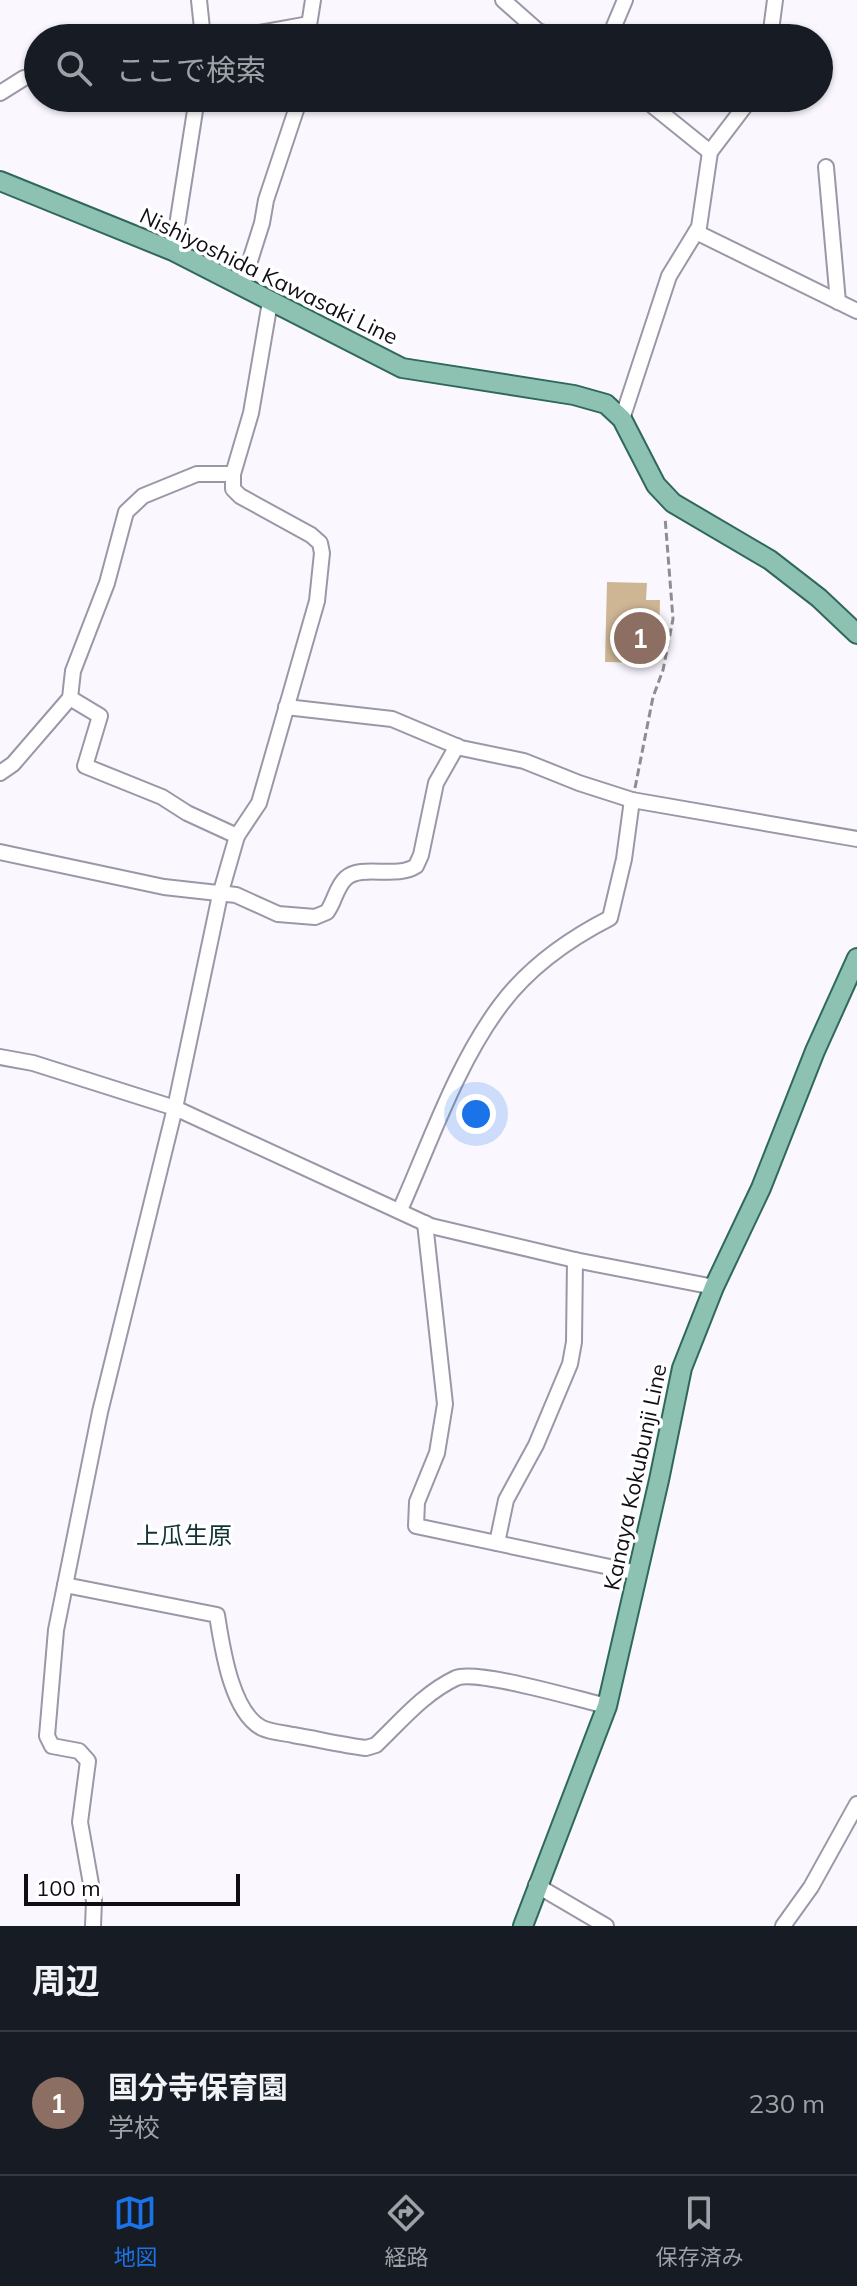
<!DOCTYPE html>
<html lang="ja">
<meta charset="utf-8">
<style>
:root{--surface:#171b24;--page:#242831;--text:#f1f3f6;--muted:#9ea1a6;--line:#363941;--accent:#1a73e8}
body{margin:0;font-family:Mulish,"Noto Sans JP",sans-serif;background:var(--page);color:var(--text)}
.scale{position:absolute;left:24px;bottom:20px;width:216px;box-sizing:border-box;padding-left:8px;border:4px solid #100e14;border-top:0;font-size:22px;line-height:28px;white-space:nowrap;color:#100e14;-webkit-text-stroke:6px #fff;paint-order:stroke}
.you{position:absolute;left:476px;top:1114px;width:28px;height:28px;margin:-20px;border:6px solid #fff;border-radius:50%;background:#1a73e8;box-shadow:0 0 0 12px #1a73e833}
.badge{display:grid;place-items:center;width:52px;height:52px;border-radius:50%;background:var(--accent);color:#fff;font-size:26px;font-weight:700}
.pin{position:absolute;translate:-50% -50%;border:4px solid #fff;box-shadow:0 2px 8px #0006}
.list{margin:0;padding:0;list-style:none}
h2{display:flex;justify-content:space-between;align-items:center;height:104px;margin:0;padding:0 32px;font-size:34px}
h2 small{font-size:26px;font-weight:400;color:var(--muted)}
.list li{display:grid;grid-template-columns:52px 1fr auto;gap:24px;align-items:center;box-sizing:border-box;height:144px;padding:0 32px;border-top:2px solid var(--line)}
.list b{display:block;font-size:30px;white-space:nowrap}
.list p{margin:0;font-size:26px;white-space:nowrap;color:var(--muted)}
.list em{font-size:26px;font-style:normal;color:var(--muted)}
.icon{flex:none;width:44px;height:44px;fill:none;stroke:currentColor;stroke-width:2;stroke-linecap:round;stroke-linejoin:round}
.map{position:relative;flex:none;width:857px;height:1926px;overflow:hidden}
.search{position:absolute;background:var(--surface);box-shadow:0 2px 6px #0004;left:24px;right:24px;top:24px;height:88px;display:flex;align-items:center;gap:20px;box-sizing:border-box;padding:0 28px;border-radius:44px;color:var(--muted);font-size:30px}
.sheet{height:248px;background:var(--surface)}
nav{display:flex;justify-content:space-around;align-items:center;box-sizing:border-box;height:112px;border-top:2px solid var(--line);background:var(--surface);font-size:22px;color:var(--muted)}
nav a{display:grid;justify-items:center;gap:4px}
nav .on{color:var(--accent)}
.map>svg:first-child{display:block}
.building{fill:#ceb695}
.lines{fill:none;stroke-linecap:round;stroke-linejoin:round}
.minor-casing{stroke:#9c97a7;stroke-width:18}
.major-casing{stroke:#30685b;stroke-width:22}
.path{stroke:#8f8c94;stroke-width:3;stroke-dasharray:8 4;stroke-linecap:butt}
.minor{stroke:#fff;stroke-width:14}
.major{stroke:#8dc2b3;stroke-width:18}
.labels{text-anchor:middle;dominant-baseline:central;stroke-width:7;stroke-linejoin:round;paint-order:stroke}
.street-label{font-size:22px;fill:#100e14;stroke:#fff}
.neighbourhood-label{font-size:24px;fill:#0f3333;stroke:#fff}
</style>
<div class="map">
<svg width="857" height="1926" viewBox="0 0 857 1926">
<rect width="100%" height="100%" fill="#faf7ff"/>
<!-- building -->
<polygon class="building" points="607,582 647,583 646,600 660,600 659,640 652,640 652,663 605,662"/>
<g class="lines">
<defs>
<g id="minor">
<polyline points="199,0 203,38"/>
<polyline points="503,0 538,31 558,38"/>
<polyline points="232,38 309,24"/>
<polyline points="307,38 313,0"/>
<polyline points="609,38 625,0"/>
<polyline points="770,38 775,0"/>
<polyline points="0,93 24,78 38,75"/>
<polyline points="643,98 710,152"/>
<polyline points="826,167 838,302"/>
<polyline points="696,232 857,311"/>
<polyline points="173,251 197,98"/>
<polyline points="242,286 262,223 266,200 300,98"/>
<polyline points="622,419 669,276 699,227 710,152 751,98"/>
<polyline points="70,698 100,716 85,766 162,797 187,813 237,836"/>
<polyline points="286,707 392,719 461,748 524,761 579,783 632,800 857,839"/>
<polyline points="0,773 13,764 70,698 73,671 107,583 126,512 143,496 197,474 233,474"/>
<path d="M0 852 164 887 236 895 278 914 315 917 327 912C335 901 336 887 346 878 362 864 396 879 416 866L421 855 436 783 457 746"/>
<polyline points="0,1057 33,1063 175,1108 431,1226 575,1260 714,1287"/>
<path d="M400 1210C430 1143 456 1065 500 1006 528 968 569 939 610 918L624 859 632 800"/>
<polyline points="425,1223 445,1404 437,1453 417,1502 416,1526 638,1573"/>
<polyline points="497,1543 506,1500 536,1445 570,1364 574,1342 575,1260"/>
<path d="M65 1585 217 1615C222 1646 231 1712 262 1728 271 1732 283 1733 293 1735 317 1739 342 1745 366 1748L376 1745C401 1721 424 1693 456 1678 477 1669 580 1700 607 1706"/>
<polyline points="536,1885 606,1926"/>
<polyline points="93,1926 94,1901 80,1822 88,1761 79,1751 52,1746 47,1736 56,1630 100,1412 175,1108 220,895 237,836 259,803 317,601 322,553 320,543 311,535 240,496 233,489 233,474 251,413 270,302"/>
<polyline points="783,1926 811,1887 857,1804"/>
</g>
<g id="major">
<polyline points="0,181 173,251 402,368 574,395 606,404 622,419 656,485 673,503 770,560 819,598 857,634"/>
<polyline points="523,1926 607,1706 659,1480 682,1368 714,1287 761,1188 815,1051 857,958"/>
</g>
</defs>
<!-- minor casing -->
<use href="#minor" class="minor-casing"/>
<!-- major casing -->
<use href="#major" class="major-casing"/>
<!-- path -->
<polyline class="path" points="635,788 653,697 663,670 673,619 665,517"/>
<!-- minor -->
<use href="#minor" class="minor"/>
<!-- major -->
<use href="#major" class="major"/>
</g>
<g class="labels">
<!-- street labels -->
<g class="street-label">
<text transform="translate(269 276) rotate(26)">Nishiyoshida Kawasaki Line</text>
<text transform="translate(635 1477) rotate(-78)">Kanaya Kokubunji Line</text>
</g>
<!-- neighbourhood labels -->
<g class="neighbourhood-label">
<text x="184" y="1535">上瓜生原</text>
</g>
</g>
</svg>
<div class="scale">100 m</div>
<div class="you"></div>
<div class="pin badge" style="left:640px;top:638px;background:#8d6e63">1</div>
<div class="search"><svg class="icon" aria-label="search" viewBox="0 0 24 24"><circle cx="10" cy="10" r="6"/><path d="M15 15l6 6"/></svg>ここで検索</div>
</div>
<section class="sheet">
<h2>周辺<small></small></h2>
<ul class="list">
<li><span class="badge" style="background:#8d6e63">1</span><div><b>国分寺保育園</b><p>学校</p></div><em>230 m</em></li>
</ul>
</section>
<nav>
<a class="on"><svg class="icon" aria-label="map" viewBox="0 0 24 24"><path d="M3 6l6-2 6 2 6-2v14l-6 2-6-2-6 2zM9 4v14M15 6v14"/></svg>地図</a>
<a><svg class="icon" aria-label="directions" viewBox="0 0 24 24"><path d="M12 3l9 9-9 9-9-9zM9 14v-3h6M13 9l2 2-2 2"/></svg>経路</a>
<a><svg class="icon" aria-label="saved" viewBox="0 0 24 24"><path d="M7 4h10v16l-5-4-5 4z"/></svg>保存済み</a>
</nav>
